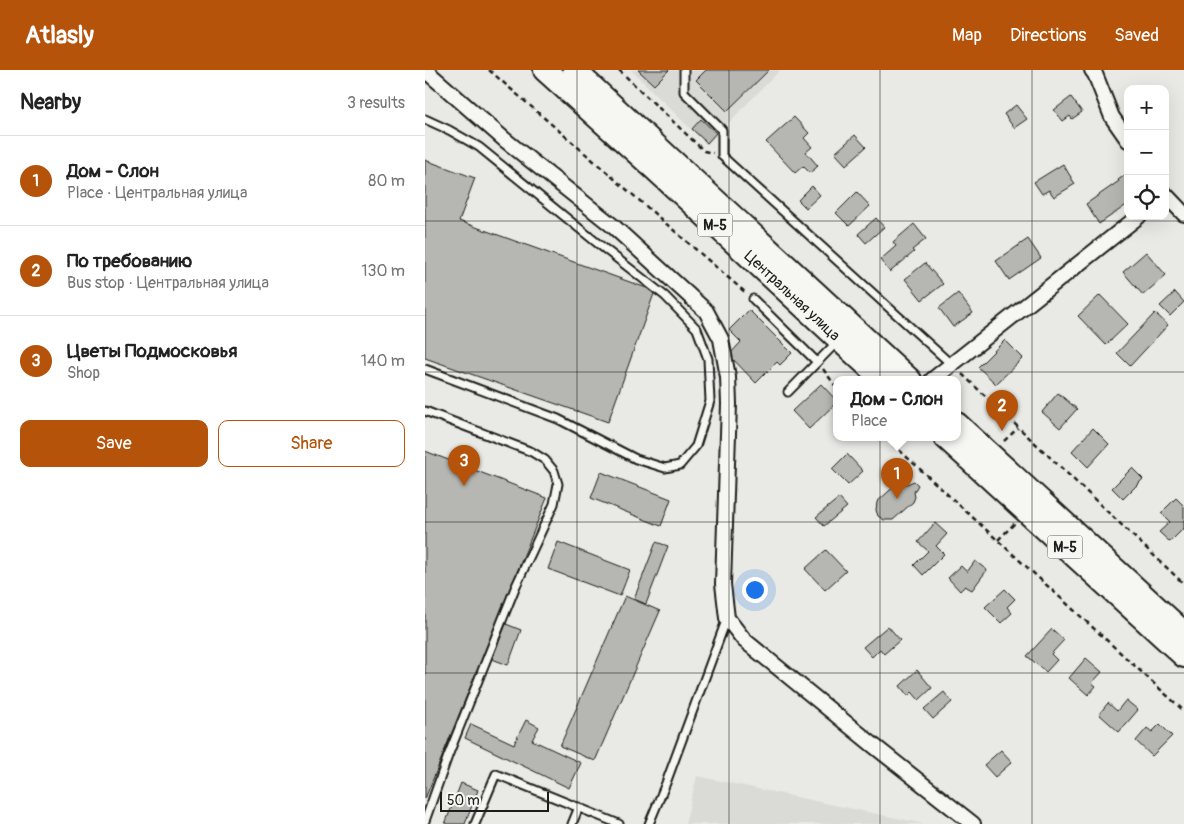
<!DOCTYPE html>
<meta charset="utf-8">
<style>
:root{--surface:#fff;--page:#f2f2f2;--text:#222;--muted:#767676;--line:#e0e0e0;--accent:#b45309}
body{margin:0;font-family:Pangolin,sans-serif;background:var(--page);color:var(--text)}
.controls{position:absolute;right:15px;top:15px;display:grid;overflow:hidden;border-radius:10px;box-shadow:0 5px 20px #0002}
.controls button{width:45px;height:45px;display:grid;place-items:center;padding:0;border:0;border-bottom:1px solid var(--line);background:var(--surface);color:var(--text);font:25px sans-serif}
.scale{position:absolute;left:15px;bottom:12px;width:109px;box-sizing:border-box;padding-left:5px;border:2px solid #1c1c1c;border-top:0;font-size:14px;line-height:18px;white-space:nowrap;color:#1c1c1c;-webkit-text-stroke:4px #f6f6f2;paint-order:stroke}
.you{position:absolute;left:329px;top:519px;width:18px;height:18px;margin:-12px;border:4px solid #fff;border-radius:50%;background:#1a73e8;box-shadow:0 0 0 8px #1a73e833}
.badge{display:grid;place-items:center;width:32px;height:32px;border-radius:50%;background:var(--accent);color:#fff;font-size:16px;font-weight:700}
.pin{position:absolute;translate:-50% -41px;filter:drop-shadow(0 1px 2px #0008)}
.pin::after{content:'';position:absolute;top:26px;width:18px;height:15px;background:inherit;clip-path:polygon(0 0,100% 0,50% 100%)}
.popup{position:absolute;left:408px;top:306px;width:128px;height:65px;box-sizing:border-box;display:grid;place-content:center;border-radius:10px;background:var(--surface);filter:drop-shadow(0 1px 4px #0005);font-size:16px;white-space:nowrap;color:var(--muted)}
.popup b{font-size:19px;color:var(--text)}
.popup::after{content:'';position:absolute;left:50%;top:100%;margin-left:-10px;border:10px solid transparent;border-top-color:var(--surface)}
.list{margin:0;padding:0;list-style:none}
h2{display:flex;justify-content:space-between;align-items:center;height:65px;margin:0;padding:0 20px;font-size:21px}
h2 small{font-size:16px;font-weight:400;color:var(--muted)}
.list li{display:grid;grid-template-columns:32px 1fr auto;gap:15px;align-items:center;box-sizing:border-box;height:90px;padding:0 20px;border-top:1px solid var(--line)}
.list b{display:block;font-size:19px;white-space:nowrap}
.list p{margin:0;font-size:16px;white-space:nowrap;color:var(--muted)}
.list em{font-size:16px;font-style:normal;color:var(--muted)}
.actions{display:flex;gap:10px;padding:15px 20px}
.actions a{flex:1;padding:11px 0;border:1px solid var(--accent);border-radius:10px;text-align:center;font-size:18px;color:var(--accent)}
.actions .main{background:var(--accent);color:#fff}
.icon{flex:none;width:28px;height:28px;fill:none;stroke:currentColor;stroke-width:2;stroke-linecap:round;stroke-linejoin:round}
.map{position:relative;flex:none;width:759px;height:754px;overflow:hidden}
header{display:flex;align-items:center;gap:30px;box-sizing:border-box;height:70px;padding:0 25px;background:var(--accent);color:#fff}
header strong{font-size:24px}
nav{display:flex;gap:28px;margin-inline-start:auto;font-size:18px}
main{display:flex}
aside{flex:1;background:var(--surface)}
.map>svg:first-child{display:block}
.built{fill:#dadad6}
.building{fill:#b6b6b3;stroke:#1c1c1c}
.lines{fill:none;stroke-linecap:round;stroke-linejoin:round}
.service-casing{stroke:#1c1c1c;stroke-width:11}
.minor-casing{stroke:#1c1c1c;stroke-width:18}
.primary-casing{stroke:#1c1c1c;stroke-width:26}
.path{stroke:#1c1c1c;stroke-width:2.5;stroke-dasharray:5 4;stroke-linecap:butt}
.service{stroke:#f6f6f2;stroke-width:7}
.minor{stroke:#f6f6f2;stroke-width:14}
.primary{stroke:#f6f6f2;stroke-width:22}
.grid{fill:none;stroke:#1c1c1c;stroke-width:1;stroke-opacity:0.55}
.labels{text-anchor:middle;dominant-baseline:central;stroke-width:4;stroke-linejoin:round;paint-order:stroke}
.shield{fill:#f6f6f2;stroke:#5d5d5c;stroke-width:1}
.shield-label{font-size:14px;font-weight:bold;fill:#1c1c1c}
.street-label{font-size:15px;fill:#1c1c1c;stroke:#f6f6f2}
</style>
<header>
<strong>Atlasly</strong>
<nav><a>Map</a><a>Directions</a><a>Saved</a></nav>
</header>
<main>
<aside>
<h2>Nearby<small>3 results</small></h2>
<ul class="list">
<li><span class="badge">1</span><div><b>Дом - Слон</b><p>Place · Центральная улица</p></div><em>80 m</em></li>
<li><span class="badge">2</span><div><b>По требованию</b><p>Bus stop · Центральная улица</p></div><em>130 m</em></li>
<li><span class="badge">3</span><div><b>Цветы Подмосковья</b><p>Shop</p></div><em>140 m</em></li>
</ul>
<div class="actions"><a class="main">Save</a><a>Share</a></div>
</aside>
<div class="map">
<svg width="759" height="754" viewBox="0 0 759 754">
<rect width="100%" height="100%" fill="#e9e9e5"/>
<filter id="ink" filterUnits="userSpaceOnUse"><feTurbulence type="fractalNoise" baseFrequency=".02" numOctaves="2"/><feDisplacementMap in="SourceGraphic" scale="10" xChannelSelector="R" yChannelSelector="G"/><feConvolveMatrix kernelMatrix="1 2 1 2 8 2 1 2 1" color-interpolation-filters="sRGB"/></filter>
<g filter="url(#ink)">
<!-- built -->
<g class="built">
<polygon points="206,0 355,0 282,75"/>
<polygon points="272,706 499,754 260,754"/>
</g>
<!-- building -->
<g class="building">
<polygon points="213,0 244,0 229,15"/>
<polygon points="281,0 344,0 302,41 271,10"/>
<polygon points="646,27 657,42 647,49 645,46 638,51 629,40"/>
<polygon points="591,35 602,49 589,58 579,44"/>
<polygon points="369,47 384,63 379,68 387,77 381,82 393,96 385,103 378,96 370,103 341,72"/>
<polygon points="276,49 291,63 282,73 267,59"/>
<polygon points="430,65 441,77 421,95 410,83"/>
<polygon points="0,90 50,108 34,151 230,221 183,352 0,288"/>
<polygon points="638,94 650,114 629,127 624,120 617,124 609,112"/>
<polygon points="703,103 703,134 674,154 661,134 694,111 693,110"/>
<polygon points="387,116 395,125 381,138 373,130"/>
<polygon points="432,122 445,136 424,156 411,143"/>
<polygon points="451,148 459,157 441,173 433,164"/>
<polygon points="489,154 501,169 487,180 489,182 465,202 455,190 471,176 468,172"/>
<polygon points="603,169 616,188 584,210 571,191"/>
<polygon points="721,182 741,205 718,225 698,202"/>
<polygon points="500,193 518,214 497,230 480,209"/>
<polygon points="750,222 759,232 745,246 735,236"/>
<polygon points="533,223 548,243 528,257 514,238"/>
<polygon points="675,225 703,254 681,275 653,246"/>
<polygon points="324,240 367,283 355,295 352,292 331,313 304,285 316,272 304,260"/>
<polygon points="730,243 743,255 705,296 692,283"/>
<polygon points="580,270 598,288 571,314 553,297"/>
<polygon points="396,314 412,331 412,332 384,359 367,341"/>
<polygon points="633,323 652,339 635,358 617,342"/>
<polygon points="668,358 684,374 663,397 647,381"/>
<polygon points="0,381 122,428 0,729"/>
<polygon points="422,384 438,401 423,415 407,399"/>
<polygon points="707,398 718,409 698,429 687,418"/>
<polygon points="176,402 246,429 236,456 166,428"/>
<polygon points="489,411 493,415 489,422 490,427 488,432 468,450 459,450 453,446 451,440 452,432 473,413 477,412 482,414"/>
<polygon points="414,428 422,437 399,456 391,447"/>
<polygon points="751,428 759,436 759,458 745,472 734,462 745,452 736,443"/>
<polygon points="510,453 522,464 511,476 519,484 498,505 489,495 503,481 493,472"/>
<polygon points="133,472 205,500 195,526 123,499"/>
<polygon points="231,472 243,476 221,534 209,529"/>
<polygon points="401,480 421,501 400,520 380,499"/>
<polygon points="550,491 562,500 547,520 540,516 535,521 523,508 536,496 542,502"/>
<polygon points="580,519 590,529 582,537 587,543 576,553 560,537"/>
<polygon points="200,526 235,541 170,691 135,676"/>
<polygon points="81,554 96,560 83,595 67,589"/>
<polygon points="463,556 475,570 459,584 455,579 447,587 438,577"/>
<polygon points="627,559 639,570 626,584 632,590 621,602 602,586"/>
<polygon points="661,588 677,602 667,613 671,616 663,625 644,608"/>
<polygon points="492,600 507,618 494,630 487,622 483,626 475,616"/>
<polygon points="519,622 527,632 508,649 499,639"/>
<polygon points="701,630 713,640 694,662 674,644 683,633 692,641"/>
<polygon points="101,650 114,657 107,670 156,693 144,718 40,668 46,654 89,674"/>
<polygon points="735,654 747,666 727,686 711,671 722,658 727,662"/>
<polygon points="576,680 587,692 570,707 559,695"/>
<polygon points="36,713 53,720 40,754 20,754"/>
</g>
<g class="lines">
<defs>
<g id="service">
<polyline points="259,0 259,22 297,60 297,86 527,295"/>
<polyline points="0,49 24,60 54,77 171,172 240,226 272,259 283,289 285,331 271,376 255,395 240,398 211,389 133,349 0,299"/>
<polyline points="328,229 392,292"/>
<polyline points="363,322 412,272"/>
<polyline points="0,341 107,382 120,390 129,401 133,414 129,434 90,518 23,686 0,751"/>
<polyline points="50,754 71,704 194,754"/>
<polyline points="147,754 154,737"/>
<polyline points="224,754 241,713 302,548"/>
</g>
<g id="minor">
<polyline points="0,0 80,70 188,156 281,241 296,269 303,307 304,334 298,514 302,548 319,570 448,675 548,754"/>
<polyline points="667,0 670,4 687,47 703,70"/>
<polyline points="740,124 759,144"/>
<polyline points="507,310 714,146"/>
</g>
<g id="primary">
<polyline points="120,0 231,100 458,310"/>
<polyline points="149,0 485,310"/>
<polyline points="532,354 759,563"/>
<polyline points="521,368 759,586"/>
</g>
</defs>
<!-- service casing -->
<use href="#service" class="service-casing"/>
<!-- minor casing -->
<use href="#minor" class="minor-casing"/>
<!-- primary casing -->
<use href="#primary" class="primary-casing"/>
<!-- path -->
<g class="path">
<polyline points="64,0 321,223"/>
<polyline points="194,0 279,81 288,83"/>
<polyline points="398,299 412,318"/>
<polyline points="537,304 759,514"/>
<polyline points="461,368 759,641"/>
<polyline points="579,371 593,358"/>
<polyline points="573,470 590,453"/>
</g>
<!-- service -->
<use href="#service" class="service"/>
<!-- minor -->
<use href="#minor" class="minor"/>
<!-- primary -->
<use href="#primary" class="primary"/>
</g>
</g>
<!-- grid -->
<path class="grid" d="M152 0V754M304 0V754M455 0V754M607 0V754M0 151H759M0 302H759M0 452H759M0 603H759"/>
<g class="labels">
<!-- shield labels -->
<g class="shield">
<rect x="272.5" y="143.5" width="35" height="23" rx="4"/>
<rect x="622.5" y="465.5" width="35" height="23" rx="4"/>
</g>
<g class="shield-label">
<text x="290" y="155">М-5</text>
<text x="640" y="477">М-5</text>
</g>
<!-- street labels -->
<g class="street-label">
<text transform="translate(367 226) rotate(43)">Центральная улица</text>
</g>
</g>
</svg>
<div class="controls">
<button>+</button>
<button>−</button>
<button><svg class="icon" aria-label="locate" viewBox="0 0 24 24"><circle cx="12" cy="12" r="6"/><path d="M12 2v4M12 18v4M2 12h4M18 12h4"/></svg></button>
</div>
<div class="scale">50 m</div>
<div class="you"></div>
<div class="pin badge" style="left:472px;top:429px">1</div>
<div class="popup"><b>Дом - Слон</b>Place</div>
<div class="pin badge" style="left:577px;top:361px">2</div>
<div class="pin badge" style="left:39px;top:416px">3</div>
</div>
</main>
